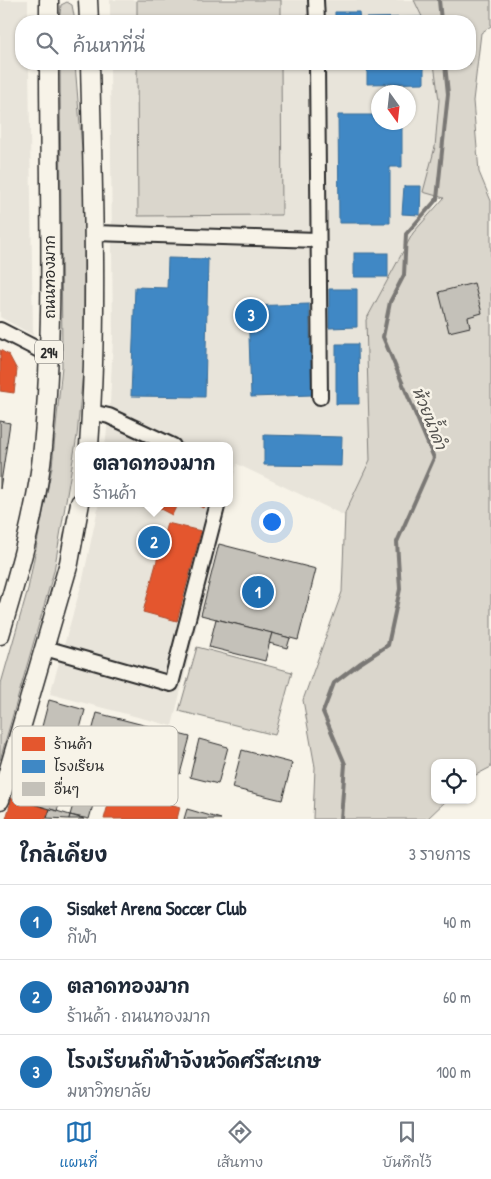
<!DOCTYPE html>
<html lang="th">
<meta charset="utf-8">
<style>
:root{--surface:#fff;--page:#f2f2f3;--text:#1f2937;--muted:#747a83;--line:#e0e1e3;--accent:#1f6fb2}
body{margin:0;font-family:"Patrick Hand","Playpen Sans Thai",sans-serif;background:var(--page);color:var(--text)}
.controls{position:absolute;right:15px;bottom:15px;display:grid;overflow:hidden;border-radius:10px;box-shadow:0 1px 4px #0004}
.controls button{width:45px;height:45px;display:grid;place-items:center;padding:0;border:0;border-bottom:1px solid var(--line);background:var(--surface);color:var(--text);font:25px sans-serif}
.compass{position:absolute;left:371px;top:85px;width:45px;height:45px;border-radius:50%;background:var(--surface);box-shadow:0 1px 4px #0004;rotate:165deg}
.you{position:absolute;left:271px;top:521px;width:18px;height:18px;margin:-12px;border:4px solid #fff;border-radius:50%;background:#1a73e8;box-shadow:0 0 0 8px #1a73e833}
.badge{display:grid;place-items:center;width:32px;height:32px;border-radius:50%;background:var(--accent);color:#fff;font-size:16px;font-weight:700}
.pin{position:absolute;translate:-50% -50%;border:2px solid #fff;box-shadow:0 1px 5px #0006}
.popup{position:absolute;left:75px;top:442px;width:158px;height:65px;box-sizing:border-box;display:grid;place-content:center;border-radius:10px;background:var(--surface);filter:drop-shadow(0 1px 4px #0005);font-size:16px;white-space:nowrap;color:var(--muted)}
.popup b{font-size:19px;color:var(--text)}
.popup::after{content:'';position:absolute;left:50%;top:100%;margin-left:-10px;border:10px solid transparent;border-top-color:var(--surface)}
.list{margin:0;padding:0;list-style:none}
h2{display:flex;justify-content:space-between;align-items:center;height:65px;margin:0;padding:0 20px;font-size:21px}
h2 small{font-size:16px;font-weight:400;color:var(--muted)}
.list li{display:grid;grid-template-columns:32px 1fr auto;gap:15px;align-items:center;box-sizing:border-box;height:75px;padding:0 20px;border-top:1px solid var(--line)}
.list b{display:block;font-size:19px;white-space:nowrap}
.list p{margin:0;font-size:16px;white-space:nowrap;color:var(--muted)}
.list em{font-size:16px;font-style:normal;color:var(--muted)}
.icon{flex:none;width:28px;height:28px;fill:none;stroke:currentColor;stroke-width:2;stroke-linecap:round;stroke-linejoin:round}
.map{position:relative;flex:none;width:491px;height:819px;overflow:hidden}
.search{position:absolute;background:var(--surface);box-shadow:0 1px 4px #0004;left:15px;right:15px;top:15px;height:55px;display:flex;align-items:center;gap:12px;box-sizing:border-box;padding:0 18px;border-radius:20px;color:var(--muted);font-size:19px}
.sheet{height:290px;background:var(--surface)}
nav{display:flex;justify-content:space-around;align-items:center;box-sizing:border-box;height:70px;border-top:1px solid var(--line);background:var(--surface);font-size:14px;color:var(--muted)}
nav a{display:grid;justify-items:center;gap:2px}
nav .on{color:var(--accent)}
.map>svg:first-child{display:block}
.built{fill:#e8e4da;fill-rule:evenodd}
.green{fill:#dad6cc;stroke:#82807c}
.shops{fill:#e4572e;stroke:#ac4a2d}
.schools{fill:#3f88c5;stroke:#396c97}
.lines{fill:none;stroke-linecap:round;stroke-linejoin:round}
.stream{stroke:#7a7874;stroke-width:4}
.building{fill:#c4c1b9;stroke:#2b2b2b}
.minor-casing{stroke:#2b2b2b;stroke-width:18}
.major-casing{stroke:#2b2b2b;stroke-width:21}
.minor{stroke:#f7f3e8;stroke-width:14}
.major{stroke:#f7f3e8;stroke-width:18}
.labels{text-anchor:middle;dominant-baseline:central;stroke-width:5;stroke-linejoin:round;paint-order:stroke}
.shield{fill:#f7f3e8;stroke:#686764;stroke-width:1}
.shield-label{font-size:14px;font-weight:bold;fill:#2b2b2b}
.street-label{font-size:15px;fill:#2b2b2b;stroke:#f7f3e8}
.water-label{font-size:16px;font-style:italic;fill:#53524f;stroke:#f7f3e8}
.key{fill:#f7f3e8;stroke:#bab7af;stroke-width:1}
.key-label{font-size:14px;fill:#2b2b2b}
</style>
<div class="map">
<svg width="491" height="819" viewBox="0 0 491 819">
<rect width="100%" height="100%" fill="#f7f3e8"/>
<filter id="ink" filterUnits="userSpaceOnUse"><feTurbulence type="fractalNoise" baseFrequency=".02" numOctaves="2"/><feDisplacementMap in="SourceGraphic" scale="10" xChannelSelector="R" yChannelSelector="G"/><feConvolveMatrix kernelMatrix="1 2 1 2 8 2 1 2 1" color-interpolation-filters="sRGB"/></filter>
<g filter="url(#ink)">
<!-- built -->
<g class="built">
<polygon points="0,0 28,0 28,21 21,21 21,64 29,64 33,335 0,317"/>
<polygon points="110,0 440,0 442,21 110,21"/>
<path d="M110 64H446L448 97 436 197 429 226 395 540 237 464 229 494V446H105L110 403 113 338ZM378 92H408V122H378Z"/>
<polygon points="99,503 227,503 172,726 50,694 83,579"/>
</g>
<!-- green -->
<g class="green">
<rect x="137" y="0" width="144" height="21"/>
<polygon points="414,0 491,0 491,26 481,33 473,101 479,172 491,201 491,767 472,777 472,763 435,763 435,800 447,800 427,819 313,819 315,767 303,700 342,592 345,513 370,460 366,320 413,233 444,198 423,192 435,147 439,100 434,64 470,64 470,21 424,21"/>
<polygon points="67,2 72,5 75,21 59,21 61,5"/>
<polygon points="60,64 75,64 84,174 84,361 77,436 54,571 0,760 0,687 28,589 52,467 62,366"/>
<polygon points="137,64 281,64 282,215 138,216"/>
<polygon points="197,647 292,672 275,735 179,711"/>
</g>
<!-- shops -->
<g class="shops">
<polygon points="0,350 9,355 17,370 14,393 0,391"/>
<polygon points="149,503 178,503 172,515"/>
<polygon points="194,503 206,503 203,508"/>
<polygon points="167,523 201,531 177,621 143,612"/>
<polygon points="113,787 180,807 177,819 104,819"/>
<polygon points="12,798 50,809 46,819 6,819"/>
</g>
<!-- schools -->
<g class="schools">
<polygon points="335,12 359,12 360,21 335,21"/>
<polygon points="423,17 423,21 366,21 366,18"/>
<polygon points="367,64 424,64 424,83 367,84"/>
<polygon points="338,115 378,115 378,122 402,122 402,167 390,167 390,223 339,223"/>
<polygon points="404,186 421,186 420,215 402,214"/>
<rect x="354" y="253" width="34" height="24"/>
<polygon points="168,258 208,259 205,397 131,396 135,287 167,288"/>
<polygon points="329,289 357,289 357,327 329,328"/>
<polygon points="309,304 312,395 251,397 248,306"/>
<polygon points="336,344 358,344 359,404 336,404"/>
<polygon points="264,435 342,437 341,466 264,465"/>
</g>
<g class="lines">
<!-- stream -->
<g class="stream">
<polyline points="439,0 441,21"/>
<polyline points="341,819 345,764 323,712 334,683 359,664 388,645 400,589 397,542 434,458 383,337 390,302 404,275 406,234 437,199 448,94 445,64"/>
</g>
</g>
<!-- building -->
<g class="building">
<polygon points="474,283 482,313 468,317 470,327 449,332 439,292"/>
<polygon points="0,421 10,423 0,489"/>
<polygon points="219,544 316,569 298,640 201,615"/>
<polygon points="216,619 272,633 265,661 209,647"/>
<polygon points="272,633 290,638 287,648 269,643"/>
<polygon points="49,700 85,710 75,747 39,738"/>
<polygon points="97,713 190,737 180,774 87,750"/>
<polygon points="199,739 228,747 218,784 190,777"/>
<polygon points="242,750 292,763 282,800 232,788"/>
<polygon points="37,765 68,774 57,811 26,802"/>
<polygon points="81,778 99,784 89,819 70,815"/>
<polygon points="50,809 70,815 69,819 47,818"/>
<polygon points="187,809 221,819 184,819"/>
<polygon points="70,815 84,819 69,819"/>
</g>
<g class="lines">
<defs>
<g id="minor">
<polyline points="316,0 317,21"/>
<polyline points="317,64 320,397"/>
<polyline points="94,233 318,240"/>
<polyline points="0,330 49,355"/>
<polyline points="91,412 109,416 173,446"/>
<polyline points="45,648 171,684 218,503"/>
</g>
<g id="major">
<polyline points="49,0 49,21"/>
<polyline points="88,0 89,21"/>
<path d="M89 446C98 319 93 191 90 64"/>
<path d="M0 635C18 574 37 511 43 447 55 320 49 191 49 64"/>
<polyline points="0,800 69,563 80,503"/>
</g>
</defs>
<!-- minor casing -->
<use href="#minor" class="minor-casing"/>
<!-- major casing -->
<use href="#major" class="major-casing"/>
<!-- minor -->
<use href="#minor" class="minor"/>
<!-- major -->
<use href="#major" class="major"/>
</g>
</g>
<g class="labels">
<!-- shield labels -->
<rect class="shield" x="35" y="340.5" width="28" height="23" rx="4"/>
<g class="shield-label">
<text x="49" y="352">294</text>
</g>
<!-- street labels -->
<g class="street-label">
<text transform="translate(49 277) rotate(-90)">ถนนทองมาก</text>
</g>
<!-- water labels -->
<g class="water-label">
<text transform="translate(430 418) rotate(68)">ห้วยน้ำคำ</text>
</g>
</g>
<!-- legend -->
<rect x="12" y="726" width="166" height="80" rx="8" class="key"/>
<rect x="22" y="737" width="23" height="14" fill="#e4572e"/>
<rect x="22" y="760" width="23" height="13" fill="#3f88c5"/>
<rect x="22" y="782" width="23" height="14" fill="#c4c1b9"/>
<g class="key-label">
<text x="54" y="749">ร้านค้า</text>
<text x="54" y="771">โรงเรียน</text>
<text x="54" y="794">อื่นๆ</text>
</g>
</svg>
<div class="controls">
<button><svg class="icon" aria-label="locate" viewBox="0 0 24 24"><circle cx="12" cy="12" r="6"/><path d="M12 2v4M12 18v4M2 12h4M18 12h4"/></svg></button>
</div>
<svg class="compass" viewBox="-18 -18 36 36"><path d="M0-13l5 13h-10z" fill="#e53935"/><path d="M0 13l5-13h-10z" fill="#747a83"/></svg>
<div class="you"></div>
<div class="pin badge" style="left:258px;top:592px">1</div>
<div class="pin badge" style="left:154px;top:542px">2</div>
<div class="popup"><b>ตลาดทองมาก</b>ร้านค้า</div>
<div class="pin badge" style="left:251px;top:315px">3</div>
<div class="search"><svg class="icon" aria-label="search" viewBox="0 0 24 24"><circle cx="10" cy="10" r="6"/><path d="M15 15l6 6"/></svg>ค้นหาที่นี่</div>
</div>
<section class="sheet">
<h2>ใกล้เคียง<small>3 รายการ</small></h2>
<ul class="list">
<li><span class="badge">1</span><div><b>Sisaket Arena Soccer Club</b><p>กีฬา</p></div><em>40 m</em></li>
<li><span class="badge">2</span><div><b>ตลาดทองมาก</b><p>ร้านค้า · ถนนทองมาก</p></div><em>60 m</em></li>
<li><span class="badge">3</span><div><b>โรงเรียนกีฬาจังหวัดศรีสะเกษ</b><p>มหาวิทยาลัย</p></div><em>100 m</em></li>
</ul>
</section>
<nav>
<a class="on"><svg class="icon" aria-label="map" viewBox="0 0 24 24"><path d="M3 6l6-2 6 2 6-2v14l-6 2-6-2-6 2zM9 4v14M15 6v14"/></svg>แผนที่</a>
<a><svg class="icon" aria-label="directions" viewBox="0 0 24 24"><path d="M12 3l9 9-9 9-9-9zM9 14v-3h6M13 9l2 2-2 2"/></svg>เส้นทาง</a>
<a><svg class="icon" aria-label="saved" viewBox="0 0 24 24"><path d="M7 4h10v16l-5-4-5 4z"/></svg>บันทึกไว้</a>
</nav>
